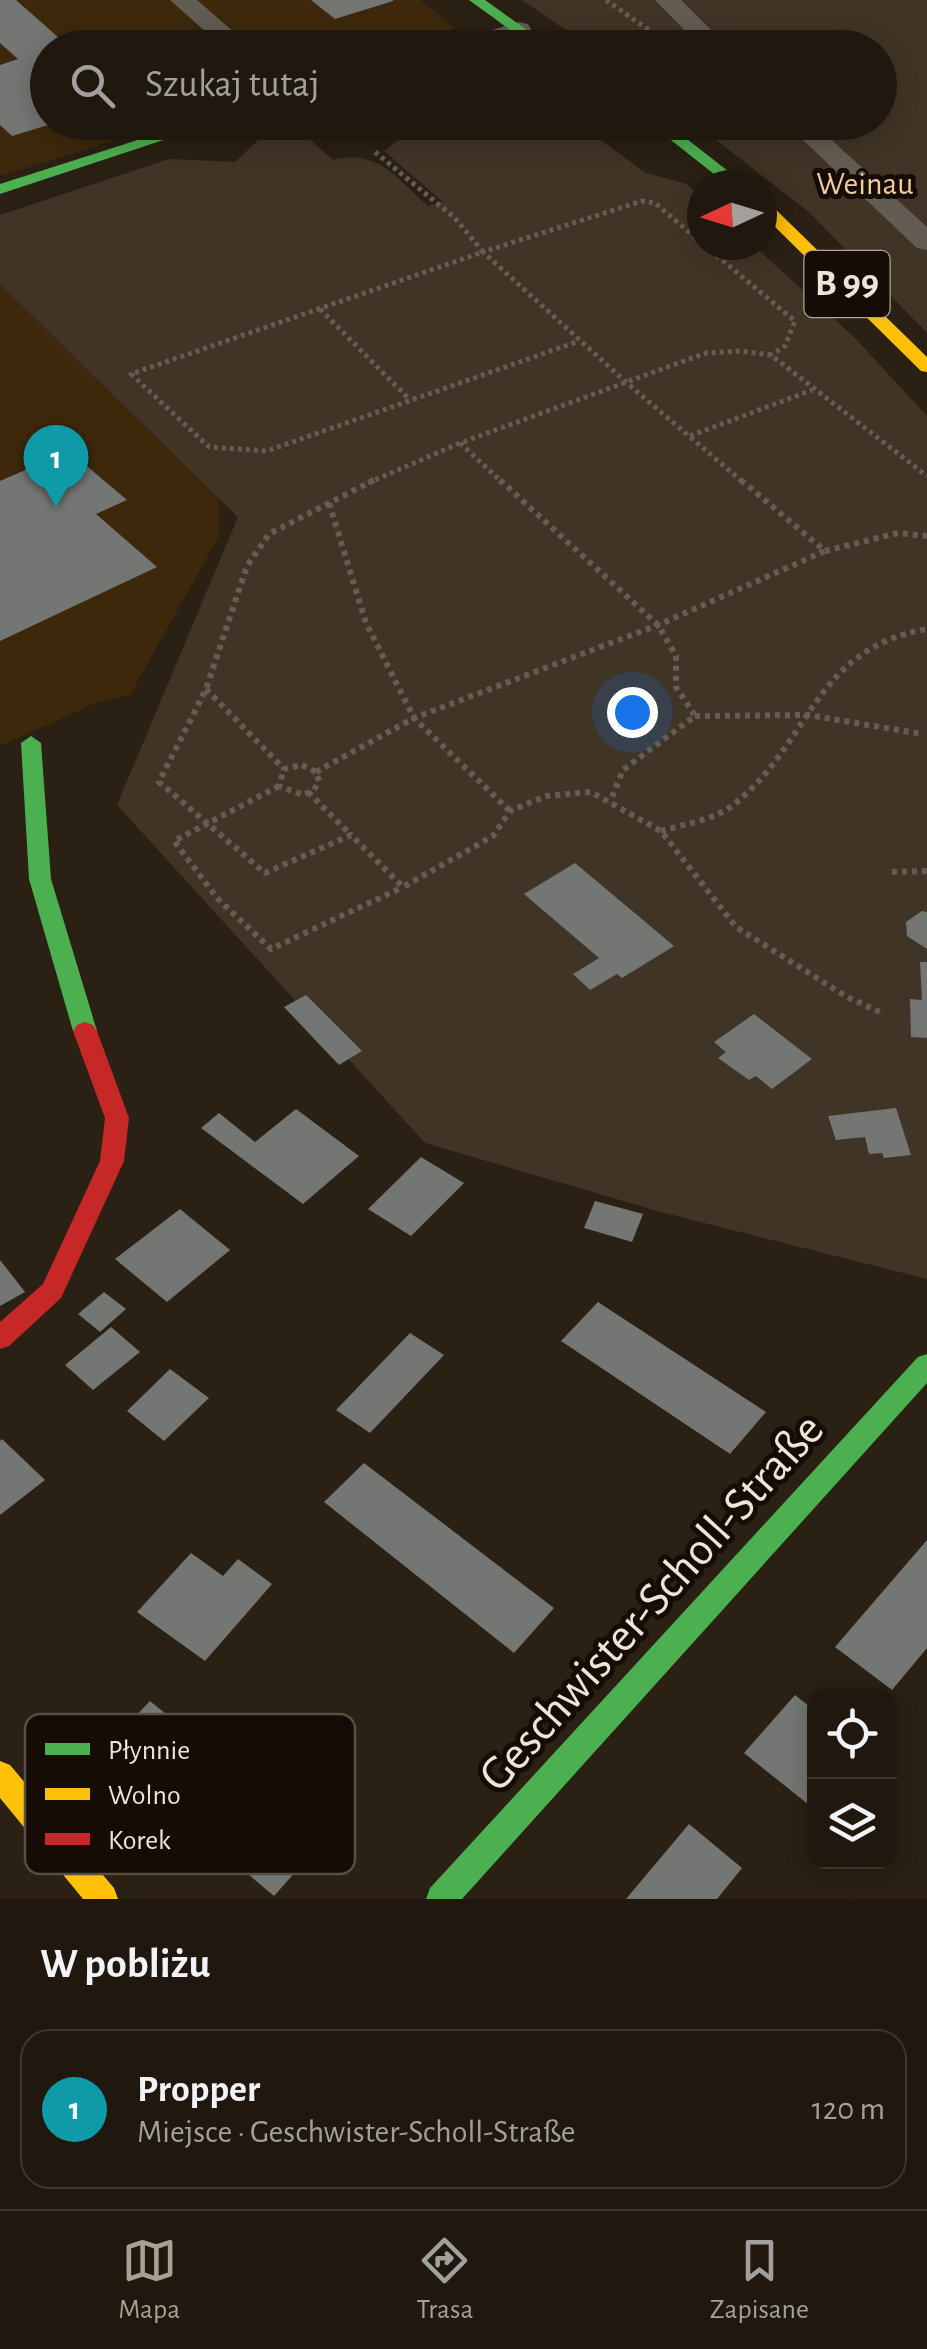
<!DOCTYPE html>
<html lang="pl">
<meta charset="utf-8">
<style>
:root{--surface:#20180e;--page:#282117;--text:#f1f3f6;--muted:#a2a09e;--line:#3d372e;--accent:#ab9f92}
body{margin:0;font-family:"Alegreya Sans",sans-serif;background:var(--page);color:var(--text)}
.controls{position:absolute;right:30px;bottom:30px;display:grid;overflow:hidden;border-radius:20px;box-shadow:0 5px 25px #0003}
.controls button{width:90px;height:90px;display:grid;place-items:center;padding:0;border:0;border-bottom:2px solid var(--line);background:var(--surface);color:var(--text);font:50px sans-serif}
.compass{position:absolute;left:687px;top:170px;width:90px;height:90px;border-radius:50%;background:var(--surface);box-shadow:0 5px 25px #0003;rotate:266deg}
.you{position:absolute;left:632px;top:712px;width:35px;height:35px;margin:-25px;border:8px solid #fff;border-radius:50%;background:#1a73e8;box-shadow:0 0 0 15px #1a73e833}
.badge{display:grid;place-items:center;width:65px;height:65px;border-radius:50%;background:var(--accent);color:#fff;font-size:32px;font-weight:700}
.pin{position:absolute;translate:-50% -82px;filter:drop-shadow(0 2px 5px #0008)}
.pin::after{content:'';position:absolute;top:52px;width:35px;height:30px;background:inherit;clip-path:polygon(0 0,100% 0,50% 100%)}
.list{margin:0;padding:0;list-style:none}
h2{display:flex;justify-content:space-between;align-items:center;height:130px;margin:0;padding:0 40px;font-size:42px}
h2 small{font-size:32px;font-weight:400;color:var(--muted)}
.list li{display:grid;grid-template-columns:65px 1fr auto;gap:30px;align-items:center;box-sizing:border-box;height:160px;margin:0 20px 20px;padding:0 20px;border:2px solid var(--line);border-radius:30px}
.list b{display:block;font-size:38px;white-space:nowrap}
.list p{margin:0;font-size:32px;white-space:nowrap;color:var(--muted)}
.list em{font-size:32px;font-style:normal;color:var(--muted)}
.icon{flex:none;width:55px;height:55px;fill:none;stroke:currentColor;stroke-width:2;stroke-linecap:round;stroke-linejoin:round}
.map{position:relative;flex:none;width:927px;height:1899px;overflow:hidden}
.search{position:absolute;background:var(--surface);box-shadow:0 5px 25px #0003;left:30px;right:30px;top:30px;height:110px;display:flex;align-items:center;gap:25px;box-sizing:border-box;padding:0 35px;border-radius:55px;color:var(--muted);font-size:38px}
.sheet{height:310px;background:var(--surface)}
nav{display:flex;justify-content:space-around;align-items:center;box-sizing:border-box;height:140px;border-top:2px solid var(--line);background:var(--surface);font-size:28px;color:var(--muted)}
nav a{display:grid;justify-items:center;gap:5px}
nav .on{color:var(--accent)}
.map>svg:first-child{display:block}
.built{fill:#3d280c}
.green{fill:#403426}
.building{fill:#737672}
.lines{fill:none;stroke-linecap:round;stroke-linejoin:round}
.path-far1{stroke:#655d54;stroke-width:5;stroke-dasharray:4 4;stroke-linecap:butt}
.path{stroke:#655d54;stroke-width:6;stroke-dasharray:5 5;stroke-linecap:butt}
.street{fill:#635c52;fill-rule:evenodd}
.fast{fill:#4caf50;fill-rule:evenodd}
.slow{fill:#ffc107;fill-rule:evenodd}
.jam{fill:#c62828;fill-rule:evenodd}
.labels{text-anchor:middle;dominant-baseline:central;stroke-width:10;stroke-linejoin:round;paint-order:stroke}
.far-park-label{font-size:32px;fill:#f0cba0;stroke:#150d05}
.shield{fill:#150d05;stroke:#aea497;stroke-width:2.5}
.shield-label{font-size:38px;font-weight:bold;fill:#f0e4d6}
.near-street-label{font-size:48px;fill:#f0e4d6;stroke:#150d05}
.key{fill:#150d05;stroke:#574e44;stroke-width:2.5}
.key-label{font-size:28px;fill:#f0e4d6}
</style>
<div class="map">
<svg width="927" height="1899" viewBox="0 0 927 1899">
<rect width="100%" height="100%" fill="#2a2013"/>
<!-- built -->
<g class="built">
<polygon points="0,0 420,0 456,28 395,48 48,48 48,122 170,123 0,176"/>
<polygon points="0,284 219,495 219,536 130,695 96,703 0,746"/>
</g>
<!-- green -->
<g class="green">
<polygon points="522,0 927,0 927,333 809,212 694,123 880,122 880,48 591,47"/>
<path d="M379 123H577L646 173 687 184 702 198V245H753L855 338 927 416V1279L661 1212 425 1143 117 805 238 517 0 284V215L169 159 235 162 267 132 298 129 333 160C377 148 397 179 428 206L443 202 384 151 400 139Z"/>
</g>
<!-- building -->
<g class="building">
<polygon points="0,0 16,0 67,45 112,33 129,48 48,48 48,125 12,136 0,125 0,65 18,59 0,43"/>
<polygon points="311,0 393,0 393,1 335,19"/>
<polygon points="69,451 127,500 96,514 157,567 0,641 0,481"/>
<polygon points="575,863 674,946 622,978 617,974 590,990 573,974 599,958 524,894"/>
<polygon points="922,911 927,912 927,949 907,936 906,922"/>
<polygon points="920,962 927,962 927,1038 911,1037 910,999 922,1000"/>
<polygon points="306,995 362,1051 339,1065 284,1007"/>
<polygon points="754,1014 812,1059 772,1089 756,1076 749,1080 718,1058 726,1052 714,1042"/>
<polygon points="896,1108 911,1155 884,1158 882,1153 869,1154 865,1137 836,1140 828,1116"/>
<polygon points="296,1109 359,1156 303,1204 201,1128 219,1113 255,1142"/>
<polygon points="421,1157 464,1183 411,1236 368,1209"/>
<polygon points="595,1201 643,1214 632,1242 584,1228"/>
<polygon points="180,1209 230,1250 167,1302 115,1259"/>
<polygon points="0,1260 25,1292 0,1306"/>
<polygon points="104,1292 126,1309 100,1332 78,1314"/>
<polygon points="598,1302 766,1412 730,1454 561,1341"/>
<polygon points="111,1327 140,1352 93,1390 65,1365"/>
<polygon points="410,1333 444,1355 370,1433 336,1410"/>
<polygon points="170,1369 209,1398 164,1441 127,1411"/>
<polygon points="2,1439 45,1480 0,1515 0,1441"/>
<polygon points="364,1463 554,1608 514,1653 324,1502"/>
<polygon points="927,1540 927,1648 892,1690 835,1647"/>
<polygon points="191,1553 223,1576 238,1559 272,1584 205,1661 137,1612"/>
<polygon points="795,1695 814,1710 814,1809 744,1753"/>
<polygon points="150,1701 322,1842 274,1896 102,1751"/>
<polygon points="689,1824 742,1868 717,1899 626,1899"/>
</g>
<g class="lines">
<!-- path-far1 -->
<g class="path-far1">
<polyline points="606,0 650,31"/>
<polyline points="375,152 455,218 483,252 131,374 209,447 267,451 579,341"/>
<polyline points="702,243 655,203 642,201 483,252 628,384 744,483"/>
<polyline points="704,245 795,321 785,346 771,355"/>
<polyline points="320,309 409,399"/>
<polyline points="690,436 812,390"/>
<polyline points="460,443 503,483"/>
<polyline points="368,483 460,443 706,353 740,351 771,355 927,476"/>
</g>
<!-- path -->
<g class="path">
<polyline points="374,480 269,534 247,566 206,689 159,782 265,873 351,835 403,887 493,836 510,811 546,796 591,792 661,831 736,927 847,997 880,1012"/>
<polyline points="500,480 658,625 676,656 676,687 695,716 623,770 610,802"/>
<polyline points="741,480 825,551 898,533 927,536"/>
<polyline points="329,503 366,623 414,718 510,811"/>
<polyline points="206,689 284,769"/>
<polyline points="695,716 808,715 922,734"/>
<polygon points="302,765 316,772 319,781 314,790 303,795 279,786 284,769"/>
<polyline points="316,772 414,718 658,625 825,551"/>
<polyline points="279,786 174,841 218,899 271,949 403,887"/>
<polyline points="308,792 351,835"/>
<path d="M661 831C684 824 714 820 733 805 812 743 812 649 927 629"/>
<polyline points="892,872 927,871"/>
</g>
<!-- street -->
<g class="street">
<polygon points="170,0 197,0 252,48 224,48"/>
<polygon points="655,0 681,0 729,48 702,48"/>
<polygon points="519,22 528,24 531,29 528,34 484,48 445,48 448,43"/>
<polygon points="784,122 812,122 927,227 927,250 917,248"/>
</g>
<!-- fast -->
<g class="fast">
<polygon points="469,0 485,0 552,48 535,48"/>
<polygon points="194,122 218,122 0,194 0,184"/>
<polygon points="648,122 665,122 746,185 728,185"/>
<polygon points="31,736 41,743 51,879 97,1031 93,1037 77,1037 73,1031 29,879 21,743"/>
<polygon points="927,1354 927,1383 462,1899 426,1899 430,1888 918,1357"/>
</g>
<!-- slow -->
<g class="slow">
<polygon points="762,200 768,202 927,357 927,372 921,371 762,214"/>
<polygon points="0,1761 10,1765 114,1888 118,1899 83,1899 0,1798"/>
</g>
<!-- jam -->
<polygon class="jam" points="85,1022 93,1025 97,1031 129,1118 124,1161 61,1298 9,1346 0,1349 0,1322 43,1284 100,1161 105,1118 73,1031 77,1025"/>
</g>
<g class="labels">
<!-- far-park labels -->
<g class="far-park-label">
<text x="865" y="184">Weinau</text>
</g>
<!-- shield labels -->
<rect class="shield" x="804.5" y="251" width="85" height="66" rx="8"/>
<g class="shield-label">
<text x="847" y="284">B 99</text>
</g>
<!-- near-street labels -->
<g class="near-street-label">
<text transform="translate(652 1603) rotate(-48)">Geschwister-Scholl-Straße</text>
</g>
</g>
<!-- legend -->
<rect x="25" y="1714" width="330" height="160" rx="15" class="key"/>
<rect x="45" y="1743" width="45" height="12" fill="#4caf50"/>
<rect x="45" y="1788" width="45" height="12" fill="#ffc107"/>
<rect x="45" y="1833" width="45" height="12" fill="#c62828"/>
<g class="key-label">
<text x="108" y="1759">Płynnie</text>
<text x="108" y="1804">Wolno</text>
<text x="108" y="1849">Korek</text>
</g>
</svg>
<div class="controls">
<button><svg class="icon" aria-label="locate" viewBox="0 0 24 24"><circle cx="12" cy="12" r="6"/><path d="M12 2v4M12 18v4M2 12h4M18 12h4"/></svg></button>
<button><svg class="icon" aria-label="layers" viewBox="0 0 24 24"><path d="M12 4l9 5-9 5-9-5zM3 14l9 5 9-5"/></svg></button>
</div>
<svg class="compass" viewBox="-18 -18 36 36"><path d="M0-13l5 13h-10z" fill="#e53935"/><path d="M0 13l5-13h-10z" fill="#a2a09e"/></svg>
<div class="you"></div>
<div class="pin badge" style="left:56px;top:507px;background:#0f9aa8">1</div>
<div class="search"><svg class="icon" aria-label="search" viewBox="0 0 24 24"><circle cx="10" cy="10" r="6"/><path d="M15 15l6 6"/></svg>Szukaj tutaj</div>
</div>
<section class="sheet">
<h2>W pobliżu<small></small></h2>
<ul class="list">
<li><span class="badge" style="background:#0f9aa8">1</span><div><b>Propper</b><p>Miejsce · Geschwister-Scholl-Straße</p></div><em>120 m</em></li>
</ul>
</section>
<nav>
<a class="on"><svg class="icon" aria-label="map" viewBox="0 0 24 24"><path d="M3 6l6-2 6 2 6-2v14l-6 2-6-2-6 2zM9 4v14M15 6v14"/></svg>Mapa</a>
<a><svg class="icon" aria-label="directions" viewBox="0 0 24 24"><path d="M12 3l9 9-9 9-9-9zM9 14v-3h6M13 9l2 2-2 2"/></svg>Trasa</a>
<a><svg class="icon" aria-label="saved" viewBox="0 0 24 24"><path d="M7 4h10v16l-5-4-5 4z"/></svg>Zapisane</a>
</nav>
